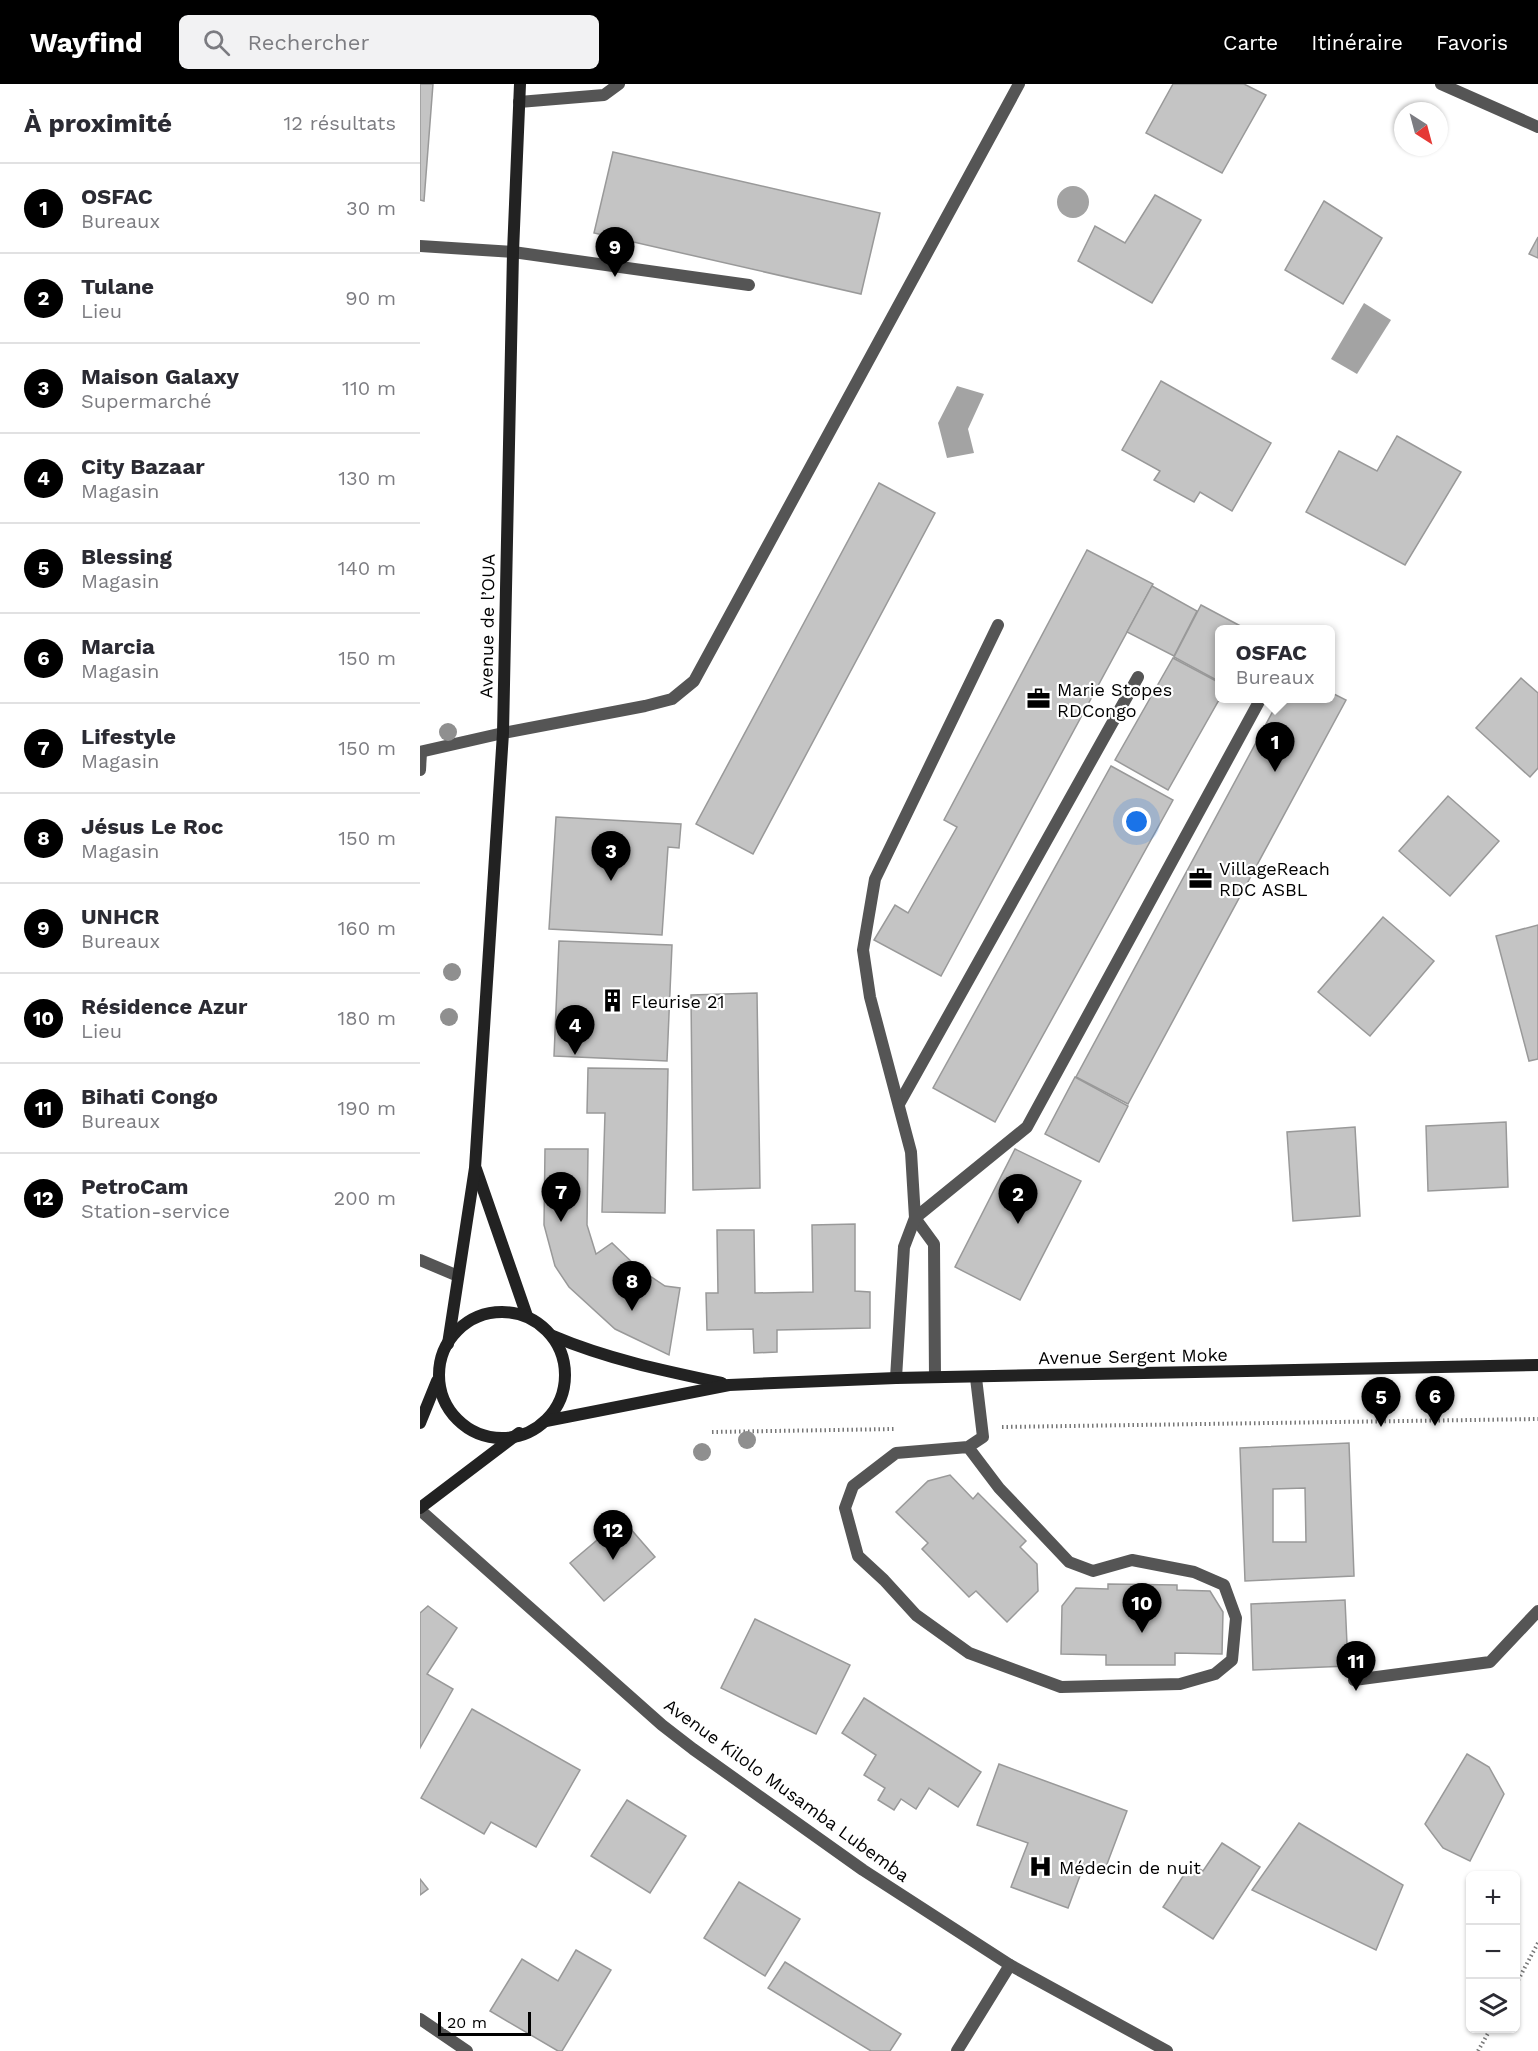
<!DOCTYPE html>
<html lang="fr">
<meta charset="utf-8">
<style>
:root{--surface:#fff;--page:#f2f2f3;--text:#2b2b33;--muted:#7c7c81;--line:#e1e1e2;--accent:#000}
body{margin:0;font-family:"Work Sans",sans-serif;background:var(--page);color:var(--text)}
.controls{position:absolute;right:18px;bottom:18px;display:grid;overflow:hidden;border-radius:9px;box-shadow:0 2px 4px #0004}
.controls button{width:54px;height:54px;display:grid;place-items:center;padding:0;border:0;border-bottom:2px solid var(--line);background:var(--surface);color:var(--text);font:30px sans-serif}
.compass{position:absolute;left:974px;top:18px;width:54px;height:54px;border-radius:50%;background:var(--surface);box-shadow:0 2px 4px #0004;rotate:144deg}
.scale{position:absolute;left:18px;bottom:15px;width:93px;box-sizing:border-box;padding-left:6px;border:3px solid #000;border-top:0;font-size:16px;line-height:21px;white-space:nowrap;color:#000;-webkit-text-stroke:4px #fff;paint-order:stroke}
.you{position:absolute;left:717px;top:738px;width:21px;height:21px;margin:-15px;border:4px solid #fff;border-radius:50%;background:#1a73e8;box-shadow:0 0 0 9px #1a73e833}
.badge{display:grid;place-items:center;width:39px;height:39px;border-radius:50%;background:var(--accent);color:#fff;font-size:20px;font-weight:700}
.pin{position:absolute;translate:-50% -50px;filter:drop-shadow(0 2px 3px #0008)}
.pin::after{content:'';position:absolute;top:32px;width:21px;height:18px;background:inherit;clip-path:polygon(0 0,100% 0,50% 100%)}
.popup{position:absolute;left:795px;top:541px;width:120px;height:78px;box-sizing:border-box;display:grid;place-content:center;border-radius:9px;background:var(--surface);filter:drop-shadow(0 2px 4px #0005);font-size:20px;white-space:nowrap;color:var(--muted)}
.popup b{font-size:22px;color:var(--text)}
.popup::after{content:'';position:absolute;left:50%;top:100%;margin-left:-12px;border:12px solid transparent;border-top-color:var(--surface)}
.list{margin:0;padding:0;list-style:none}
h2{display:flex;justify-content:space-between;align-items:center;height:78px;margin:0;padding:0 24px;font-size:26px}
h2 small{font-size:20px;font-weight:400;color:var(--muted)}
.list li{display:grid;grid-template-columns:39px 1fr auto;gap:18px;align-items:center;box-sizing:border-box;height:90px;padding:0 24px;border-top:2px solid var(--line)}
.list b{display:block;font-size:22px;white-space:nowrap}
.list p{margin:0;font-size:20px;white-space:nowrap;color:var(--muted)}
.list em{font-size:20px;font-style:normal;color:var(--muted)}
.icon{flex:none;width:33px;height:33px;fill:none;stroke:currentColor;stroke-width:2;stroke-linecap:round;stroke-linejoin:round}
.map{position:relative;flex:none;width:1118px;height:1967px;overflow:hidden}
header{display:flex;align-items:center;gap:36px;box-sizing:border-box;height:84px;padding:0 30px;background:var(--accent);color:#fff}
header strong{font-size:28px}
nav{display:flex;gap:33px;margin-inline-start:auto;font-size:21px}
.search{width:420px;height:54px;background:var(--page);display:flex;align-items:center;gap:15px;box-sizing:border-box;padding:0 21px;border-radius:9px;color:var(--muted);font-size:22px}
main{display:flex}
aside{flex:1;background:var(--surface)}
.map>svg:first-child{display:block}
.water{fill:#a3a3a3}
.building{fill:#c4c4c4;stroke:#999;stroke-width:1.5;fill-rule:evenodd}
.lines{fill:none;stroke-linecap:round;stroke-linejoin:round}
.path{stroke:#777;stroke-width:4;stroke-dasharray:1.5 3;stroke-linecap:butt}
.lane{stroke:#555;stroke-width:12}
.street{stroke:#555;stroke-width:12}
.secondary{stroke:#222;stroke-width:12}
.tree{fill:#8f8f8f}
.labels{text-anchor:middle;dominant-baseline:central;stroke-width:4.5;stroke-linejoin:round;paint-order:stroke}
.street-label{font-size:18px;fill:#000;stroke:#fff}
.poi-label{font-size:18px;fill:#000;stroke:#fff;text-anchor:start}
</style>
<header>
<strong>Wayfind</strong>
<div class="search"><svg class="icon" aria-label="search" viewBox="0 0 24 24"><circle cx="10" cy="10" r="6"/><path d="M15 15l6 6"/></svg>Rechercher</div>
<nav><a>Carte</a><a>Itinéraire</a><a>Favoris</a></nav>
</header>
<main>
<aside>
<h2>À proximité<small>12 résultats</small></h2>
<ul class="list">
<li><span class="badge">1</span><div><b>OSFAC</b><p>Bureaux</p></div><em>30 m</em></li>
<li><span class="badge">2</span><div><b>Tulane</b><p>Lieu</p></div><em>90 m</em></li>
<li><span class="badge">3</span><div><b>Maison Galaxy</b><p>Supermarché</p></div><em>110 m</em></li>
<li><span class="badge">4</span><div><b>City Bazaar</b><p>Magasin</p></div><em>130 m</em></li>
<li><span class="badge">5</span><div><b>Blessing</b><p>Magasin</p></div><em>140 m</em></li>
<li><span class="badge">6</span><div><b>Marcia</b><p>Magasin</p></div><em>150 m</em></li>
<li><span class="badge">7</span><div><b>Lifestyle</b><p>Magasin</p></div><em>150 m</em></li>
<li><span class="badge">8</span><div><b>Jésus Le Roc</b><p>Magasin</p></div><em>150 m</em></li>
<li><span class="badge">9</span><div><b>UNHCR</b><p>Bureaux</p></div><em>160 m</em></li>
<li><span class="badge">10</span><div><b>Résidence Azur</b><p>Lieu</p></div><em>180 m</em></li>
<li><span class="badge">11</span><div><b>Bihati Congo</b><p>Bureaux</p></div><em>190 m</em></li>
<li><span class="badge">12</span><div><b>PetroCam</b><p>Station-service</p></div><em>200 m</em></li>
</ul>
</aside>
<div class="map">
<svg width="1118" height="1967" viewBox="0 0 1118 1967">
<rect width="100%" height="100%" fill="#fff"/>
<!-- water -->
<g class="water">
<circle cx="653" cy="118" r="16"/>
<polygon points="944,219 971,236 937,290 911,275"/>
<polygon points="537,302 564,310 548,345 554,369 527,374 518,339"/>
</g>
<!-- building -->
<g class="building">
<polygon points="0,0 13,0 4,117 0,116"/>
<polygon points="753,0 824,0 846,11 802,89 726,49"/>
<polygon points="193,68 460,129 441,210 174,149"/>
<polygon points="735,111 781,136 732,219 658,177 675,142 705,159"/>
<polygon points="904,117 962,154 923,220 865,186"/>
<polygon points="1118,153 1118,174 1109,170"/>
<polygon points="741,297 851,359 812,427 780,408 774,418 734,396 740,387 702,366"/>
<polygon points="977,352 1041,388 985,481 886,428 919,367 957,387"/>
<polygon points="459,399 515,429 333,770 276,740"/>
<polygon points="667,466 733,500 521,892 454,856 475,821 488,829 537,743 524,736"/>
<polygon points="732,502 777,527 754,572 707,548"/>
<polygon points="781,521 828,546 800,546 800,598 754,573"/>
<polygon points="753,574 800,599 800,614 748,706 695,676"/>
<polygon points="1101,594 1118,609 1118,684 1110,693 1056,644"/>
<polygon points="910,608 926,616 708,1020 656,993 860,614 910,614"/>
<polygon points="691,682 753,716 575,1038 513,1004"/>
<polygon points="1028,712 1079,757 1030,812 979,767"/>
<polygon points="136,733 261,740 259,764 248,763 242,851 129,845"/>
<polygon points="963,833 1014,877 950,952 898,908"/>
<polygon points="1118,841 1118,975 1109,977 1076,852"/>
<polygon points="139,857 252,861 247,977 134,972"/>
<polygon points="337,909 340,1104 273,1106 271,911"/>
<polygon points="168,984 248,985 245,1129 182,1128 185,1029 167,1029"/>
<polygon points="655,993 708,1022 679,1078 625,1050"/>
<polygon points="1086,1038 1088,1103 1008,1107 1006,1042"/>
<polygon points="935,1043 940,1132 873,1137 867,1048"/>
<polygon points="125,1065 168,1065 167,1141 176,1170 192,1159 218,1184 245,1202 260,1204 249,1271 195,1245 149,1203 135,1182 124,1141"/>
<polygon points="595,1065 661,1097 600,1216 535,1183"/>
<polygon points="435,1140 435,1207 450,1208 450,1244 357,1246 357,1268 334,1269 333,1245 287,1246 286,1209 298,1209 297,1146 334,1146 335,1209 393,1208 392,1141"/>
<path d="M929 1359 934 1492 825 1497 820 1364ZM885 1404 886 1458H853V1405Z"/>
<polygon points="530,1391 553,1415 558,1409 606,1457 600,1463 617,1480 618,1507 587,1538 556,1507 549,1513 502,1465 508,1459 476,1428 508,1397"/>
<polygon points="202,1435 235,1473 184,1517 150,1479"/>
<polygon points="688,1500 757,1501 757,1506 790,1507 803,1528 802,1570 755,1569 755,1581 686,1581 686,1571 641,1570 642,1522 656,1504 688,1505"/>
<polygon points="925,1516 928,1582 833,1586 831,1520"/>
<polygon points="8,1522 37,1544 7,1590 33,1605 0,1664 0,1529"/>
<polygon points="335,1535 430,1581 396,1650 301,1604"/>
<polygon points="444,1614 561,1688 538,1723 509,1704 496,1725 481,1715 474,1726 458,1716 465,1704 444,1691 456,1671 422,1649"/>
<polygon points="52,1625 160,1686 116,1763 71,1738 64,1750 1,1714"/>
<polygon points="1047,1670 1069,1683 1084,1710 1050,1777 1023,1764 1005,1740"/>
<polygon points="579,1680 707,1727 684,1788 664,1781 648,1824 591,1803 608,1759 557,1741"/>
<polygon points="207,1716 266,1752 230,1809 171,1772"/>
<polygon points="879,1739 983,1801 956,1866 832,1806"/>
<polygon points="802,1759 840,1783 793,1855 743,1823 771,1780 783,1787"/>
<polygon points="0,1795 8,1805 0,1811"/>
<polygon points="319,1798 380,1835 345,1892 284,1854"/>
<polygon points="156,1866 191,1886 142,1967 138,1967 70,1927 102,1875 138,1897"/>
<polygon points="365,1878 481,1950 470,1967 451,1967 348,1904"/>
</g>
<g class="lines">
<!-- path -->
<g class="path">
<polyline points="582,1343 1118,1335"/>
<polyline points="292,1348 475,1345"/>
<polyline points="1096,1900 1118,1859"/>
<polyline points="1058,1967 1071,1944"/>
</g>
<!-- lane -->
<g class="lane">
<polyline points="1021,0 1118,43"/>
<polyline points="99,18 184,11 199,0"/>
<polyline points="93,168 329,201"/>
<polyline points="0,668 83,649"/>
<polyline points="0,686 1,668"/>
<polyline points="479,1020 718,593"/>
<polyline points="495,1134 607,1043 841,614"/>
<polyline points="495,1134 514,1160 515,1293"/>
<polyline points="476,1294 484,1163 495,1134 491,1068 450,913 443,866 455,795 578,541"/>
<polyline points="934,1596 1070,1578 1118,1527"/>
</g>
<!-- street -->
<g class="street">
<polyline points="0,162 93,168"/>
<polyline points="83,649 225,622 252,615 274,597 599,0"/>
<polyline points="0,1176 38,1192"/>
<polyline points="548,1363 579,1404 649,1478 673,1487 712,1476 774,1488 804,1501 816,1534 812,1576 795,1590 760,1600 641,1603 549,1569 496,1531 464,1496 438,1472 425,1424 433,1402 476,1369 548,1363 563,1353 556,1294"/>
<polyline points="0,1426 242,1641 273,1665 443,1786 590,1881 747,1967"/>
<polyline points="0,1935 47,1967"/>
<polyline points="537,1967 590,1881"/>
</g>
<!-- secondary -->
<g class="secondary">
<polyline points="56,1085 107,1232"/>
<circle cx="82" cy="1291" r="63"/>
<path d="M133 1252C187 1275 245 1287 302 1299"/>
<polyline points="28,1260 55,1084 83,649 93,168 100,0"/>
<polyline points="126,1337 309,1301 476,1294 1118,1281"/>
<polyline points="0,1339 17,1297"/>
<polyline points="0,1424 99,1349"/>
</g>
</g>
<!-- trees -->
<g class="tree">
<circle cx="28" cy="648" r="9"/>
<circle cx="32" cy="888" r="9"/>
<circle cx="29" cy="933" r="9"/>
<circle cx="327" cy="1356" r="9"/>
<circle cx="282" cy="1368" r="9"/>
</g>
<!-- icons -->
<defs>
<symbol id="office-bare" viewBox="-9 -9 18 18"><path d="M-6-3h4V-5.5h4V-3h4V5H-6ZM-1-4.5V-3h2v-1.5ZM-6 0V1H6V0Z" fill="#000" stroke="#fff" stroke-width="2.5" paint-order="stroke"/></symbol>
<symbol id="building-bare" viewBox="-9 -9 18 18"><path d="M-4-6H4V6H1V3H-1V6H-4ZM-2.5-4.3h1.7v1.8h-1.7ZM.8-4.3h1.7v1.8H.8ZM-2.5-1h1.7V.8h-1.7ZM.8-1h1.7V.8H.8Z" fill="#000" stroke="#fff" stroke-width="2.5" paint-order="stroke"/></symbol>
<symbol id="hospital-bare" viewBox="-9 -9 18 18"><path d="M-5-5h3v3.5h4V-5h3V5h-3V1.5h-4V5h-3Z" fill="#000" stroke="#fff" stroke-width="2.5" paint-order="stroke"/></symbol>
</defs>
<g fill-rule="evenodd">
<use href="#office-bare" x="602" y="598" width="33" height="33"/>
<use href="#office-bare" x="764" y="778" width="33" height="33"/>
<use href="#building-bare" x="176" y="900" width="33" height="33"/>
<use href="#hospital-bare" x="604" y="1766" width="33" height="33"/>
</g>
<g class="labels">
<!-- street labels -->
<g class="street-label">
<text transform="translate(67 542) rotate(-89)">Avenue de l’OUA</text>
<text transform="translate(713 1272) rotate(-1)">Avenue Sergent Moke</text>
<text transform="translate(367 1706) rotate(36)">Avenue Kilolo Musamba Lubemba</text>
</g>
<!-- poi labels -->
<g class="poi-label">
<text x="637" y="605">Marie Stopes<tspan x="637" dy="21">RDCongo</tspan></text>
<text x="799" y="784">VillageReach<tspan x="799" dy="21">RDC ASBL</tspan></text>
<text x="211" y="917">Fleurise 21</text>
<text x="639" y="1783">Médecin de nuit</text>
</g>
</g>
</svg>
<div class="controls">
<button>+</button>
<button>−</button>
<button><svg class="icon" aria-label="layers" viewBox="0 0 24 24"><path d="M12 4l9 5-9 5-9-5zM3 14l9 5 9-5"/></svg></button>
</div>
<svg class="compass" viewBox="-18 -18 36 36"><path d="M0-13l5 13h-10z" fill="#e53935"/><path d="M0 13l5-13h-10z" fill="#7c7c81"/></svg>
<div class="scale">20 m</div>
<div class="you"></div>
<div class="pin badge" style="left:855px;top:688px">1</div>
<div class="popup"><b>OSFAC</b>Bureaux</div>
<div class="pin badge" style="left:598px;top:1140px">2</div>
<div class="pin badge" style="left:191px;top:797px">3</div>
<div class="pin badge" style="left:155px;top:971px">4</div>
<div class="pin badge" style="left:961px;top:1343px">5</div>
<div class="pin badge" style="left:1015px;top:1342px">6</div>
<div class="pin badge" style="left:141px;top:1138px">7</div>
<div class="pin badge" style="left:212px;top:1227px">8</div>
<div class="pin badge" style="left:195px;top:193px">9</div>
<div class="pin badge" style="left:722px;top:1549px">10</div>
<div class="pin badge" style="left:936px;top:1607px">11</div>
<div class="pin badge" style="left:193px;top:1476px">12</div>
</div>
</main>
